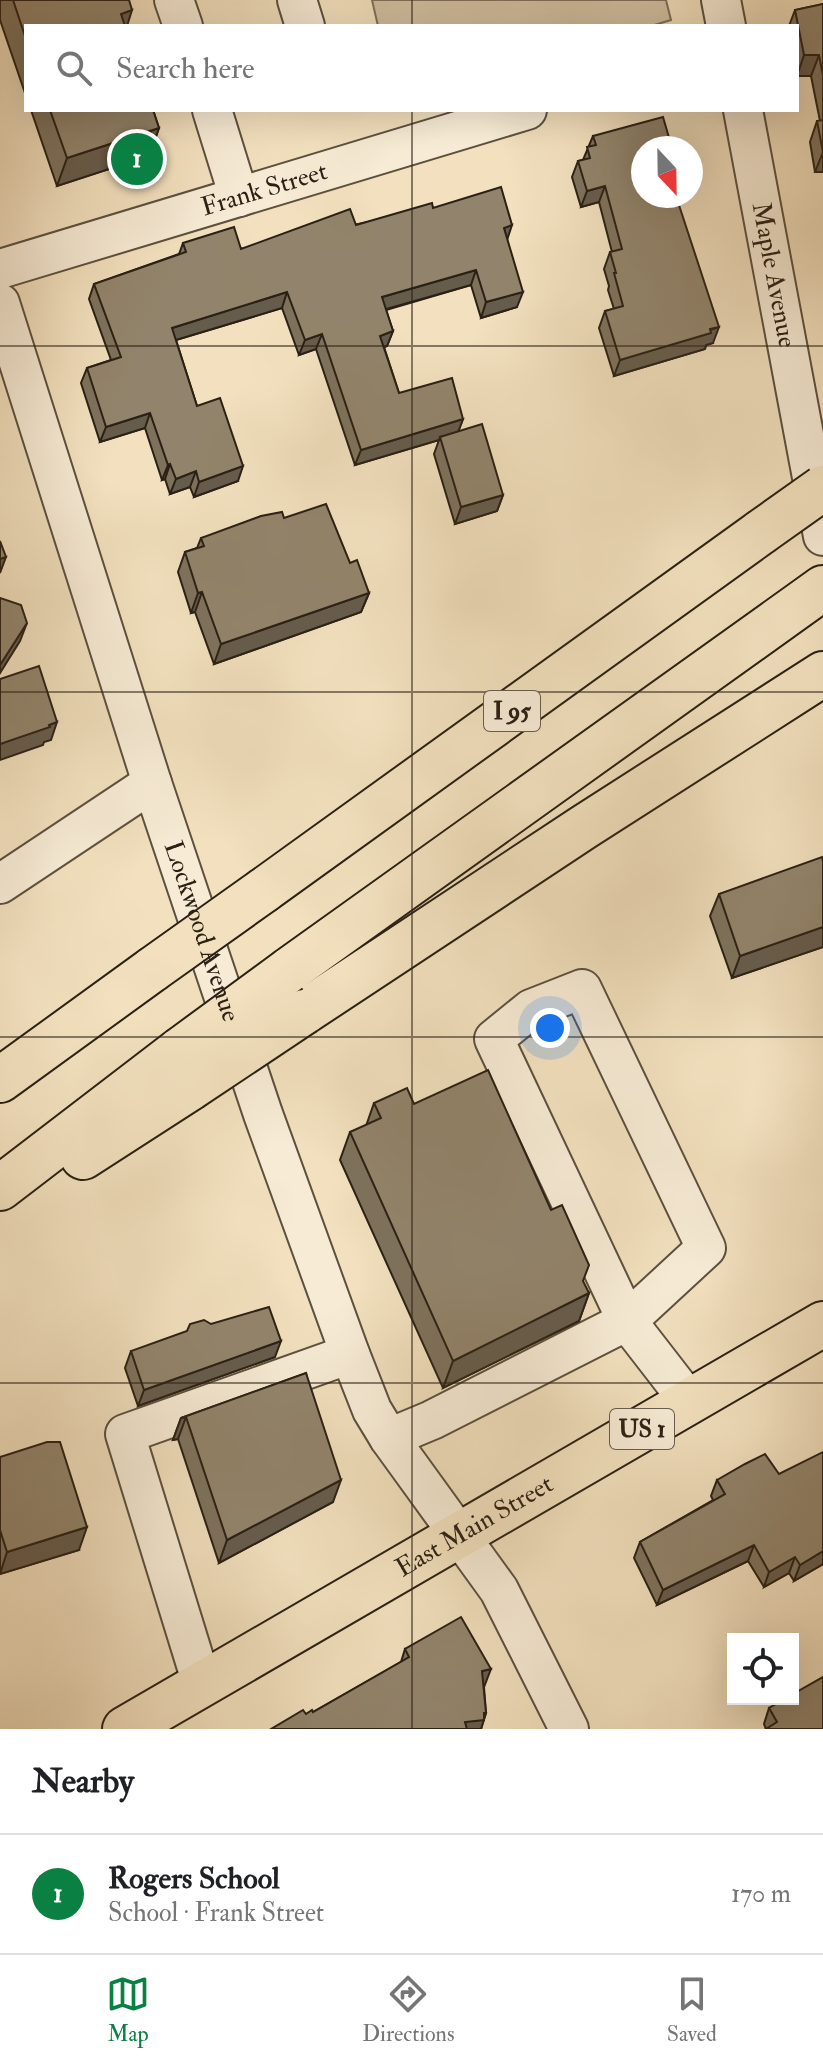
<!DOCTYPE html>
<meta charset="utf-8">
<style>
:root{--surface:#fff;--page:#f6f6f6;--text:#202124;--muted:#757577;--line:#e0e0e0;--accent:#0b8043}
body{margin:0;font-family:"IM FELL Double Pica",serif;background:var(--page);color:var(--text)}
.controls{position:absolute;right:24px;bottom:24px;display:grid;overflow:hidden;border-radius:0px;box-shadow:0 8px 32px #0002}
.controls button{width:72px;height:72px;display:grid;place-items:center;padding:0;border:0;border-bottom:2px solid var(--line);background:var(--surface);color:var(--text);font:40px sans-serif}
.compass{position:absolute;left:631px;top:136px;width:72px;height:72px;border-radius:50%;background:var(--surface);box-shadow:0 8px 32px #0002;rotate:158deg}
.you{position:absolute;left:550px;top:1028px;width:28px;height:28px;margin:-20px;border:6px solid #fff;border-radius:50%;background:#1a73e8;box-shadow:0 0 0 12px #1a73e833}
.badge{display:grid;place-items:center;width:52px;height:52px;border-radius:50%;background:var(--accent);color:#fff;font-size:26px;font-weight:700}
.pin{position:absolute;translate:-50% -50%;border:4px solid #fff;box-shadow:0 2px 8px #0006}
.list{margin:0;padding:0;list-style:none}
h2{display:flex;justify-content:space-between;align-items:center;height:104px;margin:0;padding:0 32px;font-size:34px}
h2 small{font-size:26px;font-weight:400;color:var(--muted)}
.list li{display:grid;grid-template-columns:52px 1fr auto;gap:24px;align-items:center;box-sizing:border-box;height:120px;padding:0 32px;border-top:2px solid var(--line)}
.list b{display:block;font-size:30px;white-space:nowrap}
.list p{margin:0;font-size:26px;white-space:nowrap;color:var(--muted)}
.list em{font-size:26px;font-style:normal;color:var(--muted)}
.icon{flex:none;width:44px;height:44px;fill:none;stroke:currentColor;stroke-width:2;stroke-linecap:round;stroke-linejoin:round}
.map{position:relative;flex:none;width:823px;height:1729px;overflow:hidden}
.search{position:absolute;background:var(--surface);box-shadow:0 8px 32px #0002;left:24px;right:24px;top:24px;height:88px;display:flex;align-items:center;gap:20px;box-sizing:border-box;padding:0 28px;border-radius:0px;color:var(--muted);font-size:30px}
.sheet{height:224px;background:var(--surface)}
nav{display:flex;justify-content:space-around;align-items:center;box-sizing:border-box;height:112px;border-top:2px solid var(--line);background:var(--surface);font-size:22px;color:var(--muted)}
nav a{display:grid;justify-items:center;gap:4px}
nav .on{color:var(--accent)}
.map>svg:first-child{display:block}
.green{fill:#d0bfa1;stroke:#7d705a;stroke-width:2}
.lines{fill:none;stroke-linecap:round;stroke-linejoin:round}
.minor-casing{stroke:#5c503e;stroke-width:42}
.major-casing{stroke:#2a2014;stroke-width:48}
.highway-casing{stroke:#2a2014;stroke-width:48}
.minor{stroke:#f7ebd5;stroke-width:38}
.major{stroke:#f2e0be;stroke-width:44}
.highway{stroke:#f2e0be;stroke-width:44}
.highway-bridge-casing{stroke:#2a2014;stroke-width:48;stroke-linecap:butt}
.highway-bridge{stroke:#f2e0be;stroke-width:44}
.wall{fill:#7e725d;stroke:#2a2014;stroke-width:2}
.shaded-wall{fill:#665c4c;stroke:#2a2014;stroke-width:2}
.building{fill:#92846c;stroke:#2a2014;stroke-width:2}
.grid{fill:none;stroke:#2a2014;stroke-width:2;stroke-opacity:0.55}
.labels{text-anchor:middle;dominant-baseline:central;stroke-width:6;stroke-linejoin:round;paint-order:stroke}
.shield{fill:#f7ebd5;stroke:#685d4e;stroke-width:2}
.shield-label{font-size:24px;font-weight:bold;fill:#2a2014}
.street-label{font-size:26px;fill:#2a2014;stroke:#f7ebd5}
</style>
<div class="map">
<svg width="823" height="1729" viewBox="0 0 823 1729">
<rect width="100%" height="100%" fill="#f2e0be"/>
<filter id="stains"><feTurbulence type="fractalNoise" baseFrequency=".0025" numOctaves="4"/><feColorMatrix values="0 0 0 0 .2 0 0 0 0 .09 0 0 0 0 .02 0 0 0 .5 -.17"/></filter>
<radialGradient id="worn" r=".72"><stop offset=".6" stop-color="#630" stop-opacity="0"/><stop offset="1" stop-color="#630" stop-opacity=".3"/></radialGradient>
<!-- green -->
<polygon class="green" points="372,0 666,0 671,20 651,26 378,26"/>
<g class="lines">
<defs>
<g id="minor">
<polyline points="174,0 183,26"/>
<polyline points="297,0 305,26"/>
<polyline points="721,0 726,26"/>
<polyline points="212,110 239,197"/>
<path id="s1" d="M743 110 823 536"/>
<path id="s2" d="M0 269 527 110"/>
<path id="s3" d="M0 303 152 783 263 1114 350 1354 372 1410 389 1438 499 1590 569 1729"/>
<polyline points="0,884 152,783"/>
<polyline points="389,1438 432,1420 627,1321 706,1248 582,989 531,1009 494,1039 627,1321 689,1401"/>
<polyline points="202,1684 125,1434 350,1354"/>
</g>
<g id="major">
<path id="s4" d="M125 1729 823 1324"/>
</g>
<g id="highway">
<polyline points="264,890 761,532"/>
<polyline points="289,970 823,588"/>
<polyline points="304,1012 584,827 823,674"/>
<polyline points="0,1080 153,969"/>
<polyline points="83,1157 190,1088"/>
<polyline points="0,1188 180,1050"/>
</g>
</defs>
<!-- minor casing -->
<use href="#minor" class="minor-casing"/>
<!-- major casing -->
<use href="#major" class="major-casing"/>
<!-- highway casing -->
<use href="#highway" class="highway-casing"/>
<!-- minor -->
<use href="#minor" class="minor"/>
<!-- major -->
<use href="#major" class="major"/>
<!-- highway -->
<use href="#highway" class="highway"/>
<defs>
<g id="highway-bridge">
<polyline points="761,532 823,488"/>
<polyline points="153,969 264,890"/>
<polyline points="180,1050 289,970"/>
<polyline points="190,1088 304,1012"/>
</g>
</defs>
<!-- highway-bridge casing -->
<use href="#highway-bridge" class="highway-bridge-casing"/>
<!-- highway-bridge -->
<use href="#highway-bridge" class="highway-bridge"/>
</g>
<!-- wall -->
<g class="wall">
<polygon points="0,0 129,0 26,26 26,96 0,20"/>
<polygon points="823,4 823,172 815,172 810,142 817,121 820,121 811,76 797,76 797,26 789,26 795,10"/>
<polygon points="31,110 153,110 159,128 149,156 57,186"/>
<polygon points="593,136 643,148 713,343 706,345 705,349 614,376 599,328 605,311 614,309 608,290 609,286 604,269 610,252 612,252 599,202 581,207 572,177 578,161 583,160"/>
<polygon points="433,208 507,239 517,307 481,318 471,285 386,310 393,331 387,346 384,347 399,393 463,419 458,432 503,495 497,511 455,524 434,454 439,440 355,465 316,349 299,355 282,308 176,340 197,406 238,481 194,497 190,487 170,494 165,479 162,480 145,428 100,442 81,383 87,368 111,360 89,299 94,284 179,254 183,243 241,249"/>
<polygon points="284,518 350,563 369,593 361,612 214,664 195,612 191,613 178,572 185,552 197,548 201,538"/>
<polygon points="823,861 823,947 732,978 710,916 719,894"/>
<polygon points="374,1103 414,1104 589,1293 579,1321 443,1388 340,1160 350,1132 366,1126"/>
<polygon points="131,1351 275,1357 138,1406 125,1368"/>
<polygon points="306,1373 333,1502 219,1563 178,1439 173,1440 181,1418"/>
<polygon points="0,1457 79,1550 0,1574"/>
<polygon points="717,1480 823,1564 794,1581 789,1573 764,1587 748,1561 657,1605 634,1558 640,1542 713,1500 711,1496"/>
<polygon points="405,1649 484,1687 486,1713 481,1729 306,1714 313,1712 401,1662"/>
<polygon points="769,1708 823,1729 766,1729 764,1724"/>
</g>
<!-- shaded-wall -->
<g class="shaded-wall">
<polygon points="132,10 127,26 117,26 121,14"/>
<polygon points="804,55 819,55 811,76 797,76"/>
<polygon points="159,128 149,156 57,186 67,158"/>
<polygon points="823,152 823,172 815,172"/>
<polygon points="605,186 599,202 581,207 587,191"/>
<polygon points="512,225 507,240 504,228"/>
<polygon points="476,270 471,285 376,312 382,297"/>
<polygon points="287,292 282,308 166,343 172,328"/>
<polygon points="523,292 517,307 481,318 486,302"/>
<polygon points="719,327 713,343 706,345 705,349 614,376 620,360"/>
<polygon points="393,331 387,346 374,351 380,336"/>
<polygon points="322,334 316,349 299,355 305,340"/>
<polygon points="150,413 145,428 100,442 106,427"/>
<polygon points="463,419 457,435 440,437 439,440 355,465 361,450"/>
<polygon points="170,464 165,479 162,480 168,465"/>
<polygon points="243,466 238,481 194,497 199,482"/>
<polygon points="196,471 190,487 170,494 176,479"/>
<polygon points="503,495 497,511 455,524 461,507"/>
<polygon points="6,557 0,573 0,559"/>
<polygon points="202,592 195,612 191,613 198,593"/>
<polygon points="369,593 361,612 214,664 221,644"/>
<polygon points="27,623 20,641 0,673 0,665"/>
<polygon points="57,722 51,740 44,742 43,745 0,760 0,744"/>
<polygon points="823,927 823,947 732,978 740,956"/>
<polygon points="589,1293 579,1321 443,1388 453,1361"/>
<polygon points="281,1341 275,1357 138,1406 144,1390"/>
<polygon points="186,1417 178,1439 173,1440 181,1418"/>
<polygon points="341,1480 333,1502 219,1563 227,1540"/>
<polygon points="87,1527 79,1550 0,1574 7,1552"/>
<polygon points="754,1545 748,1561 657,1605 663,1590"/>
<polygon points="823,1551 823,1564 794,1581 800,1565"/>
<polygon points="795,1557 789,1573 764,1587 769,1572"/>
<polygon points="491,1669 484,1687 476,1688 482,1671"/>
<polygon points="484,1713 486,1713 481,1729 462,1729 465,1722"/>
</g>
<!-- building -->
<g class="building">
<polygon points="13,0 129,0 132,10 121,14 125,26 26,26 26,39"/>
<polygon points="823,4 823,76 819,55 804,55 795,10"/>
<polygon points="50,110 153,110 159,128 67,158"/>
<polygon points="663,117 672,148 643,148 643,196 676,196 719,327 710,329 711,333 620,360 605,311 623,306 614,273 616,273 610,252 622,249 605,186 587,191 578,161 590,158 587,147 596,145 593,136"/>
<polygon points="823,120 823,152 817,121"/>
<polygon points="501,187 512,225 504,228 523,292 486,302 476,270 382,297 393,331 380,336 399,393 452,378 463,419 361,450 322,334 305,340 287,292 172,328 197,406 220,398 243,466 199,482 196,471 176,479 170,464 168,465 150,413 106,427 87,368 121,357 94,284 186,252 183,243 234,227 241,249 350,209 356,225 432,203 433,208"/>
<polygon points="482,424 503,495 461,507 440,437"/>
<polygon points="326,504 350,563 357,560 369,593 221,644 202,592 198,593 185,552 204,546 201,538 261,516 282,512 284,518"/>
<polygon points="0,541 6,557 0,559"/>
<polygon points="0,598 21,605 27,623 0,665"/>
<polygon points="39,666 57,722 49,725 50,727 0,744 0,679"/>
<polygon points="822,857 823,861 823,927 740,956 719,894"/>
<polygon points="488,1070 551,1210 562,1205 589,1265 583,1281 589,1293 453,1361 350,1132 381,1118 374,1103 407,1088 414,1104"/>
<polygon points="269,1307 281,1341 144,1390 131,1351 187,1331 190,1324 204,1320 211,1324"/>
<polygon points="306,1373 341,1480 227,1540 186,1417 181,1418"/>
<polygon points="47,1442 60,1442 87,1527 7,1552 0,1530 0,1457"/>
<polygon points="823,1452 823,1551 800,1565 795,1557 769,1572 754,1545 663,1590 640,1542 725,1494 717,1480 745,1464 765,1454 779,1474"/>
<polygon points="461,1617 491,1669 482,1671 486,1713 484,1713 484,1720 465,1722 467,1729 271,1729 303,1710 306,1714 312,1710 313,1712 409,1657 405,1649"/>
<polygon points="823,1677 823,1729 766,1729 777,1722 769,1708 785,1699 793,1699 793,1694"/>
</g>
<!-- grid -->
<path class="grid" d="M412 0V26M412 110V1729M0 346H823M0 692H823M0 1037H823M0 1383H823"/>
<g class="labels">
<!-- shield labels -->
<g class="shield">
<rect x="484" y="691" width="56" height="40" rx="6"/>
<rect x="610" y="1409" width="64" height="40" rx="6"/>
</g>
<g class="shield-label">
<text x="512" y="711">I 95</text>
<text x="642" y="1429">US 1</text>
</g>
<!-- street labels -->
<g class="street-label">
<text stroke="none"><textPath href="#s2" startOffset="276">Frank Street</textPath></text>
<text stroke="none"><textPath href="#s1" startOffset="168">Maple Avenue</textPath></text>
<text stroke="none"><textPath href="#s3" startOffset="660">Lockwood Avenue</textPath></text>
<text stroke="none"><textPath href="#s4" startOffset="404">East Main Street</textPath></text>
</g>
</g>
<rect width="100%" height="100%" filter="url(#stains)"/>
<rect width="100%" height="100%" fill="url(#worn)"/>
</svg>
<div class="controls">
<button><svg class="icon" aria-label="locate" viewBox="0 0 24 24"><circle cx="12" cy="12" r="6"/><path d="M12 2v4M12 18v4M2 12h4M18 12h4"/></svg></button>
</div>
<svg class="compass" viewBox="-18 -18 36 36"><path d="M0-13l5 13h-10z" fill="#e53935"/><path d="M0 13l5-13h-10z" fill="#757577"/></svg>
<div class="you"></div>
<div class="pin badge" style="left:137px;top:159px">1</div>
<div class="search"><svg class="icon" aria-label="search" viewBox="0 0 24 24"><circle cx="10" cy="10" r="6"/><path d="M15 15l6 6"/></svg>Search here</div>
</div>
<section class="sheet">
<h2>Nearby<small></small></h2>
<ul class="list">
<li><span class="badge">1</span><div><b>Rogers School</b><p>School · Frank Street</p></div><em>170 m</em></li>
</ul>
</section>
<nav>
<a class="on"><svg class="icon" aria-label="map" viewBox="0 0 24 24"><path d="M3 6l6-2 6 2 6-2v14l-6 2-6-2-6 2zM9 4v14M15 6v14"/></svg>Map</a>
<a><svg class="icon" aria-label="directions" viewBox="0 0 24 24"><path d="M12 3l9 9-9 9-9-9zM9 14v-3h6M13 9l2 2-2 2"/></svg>Directions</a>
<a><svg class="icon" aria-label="saved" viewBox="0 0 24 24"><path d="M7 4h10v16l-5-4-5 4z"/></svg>Saved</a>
</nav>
